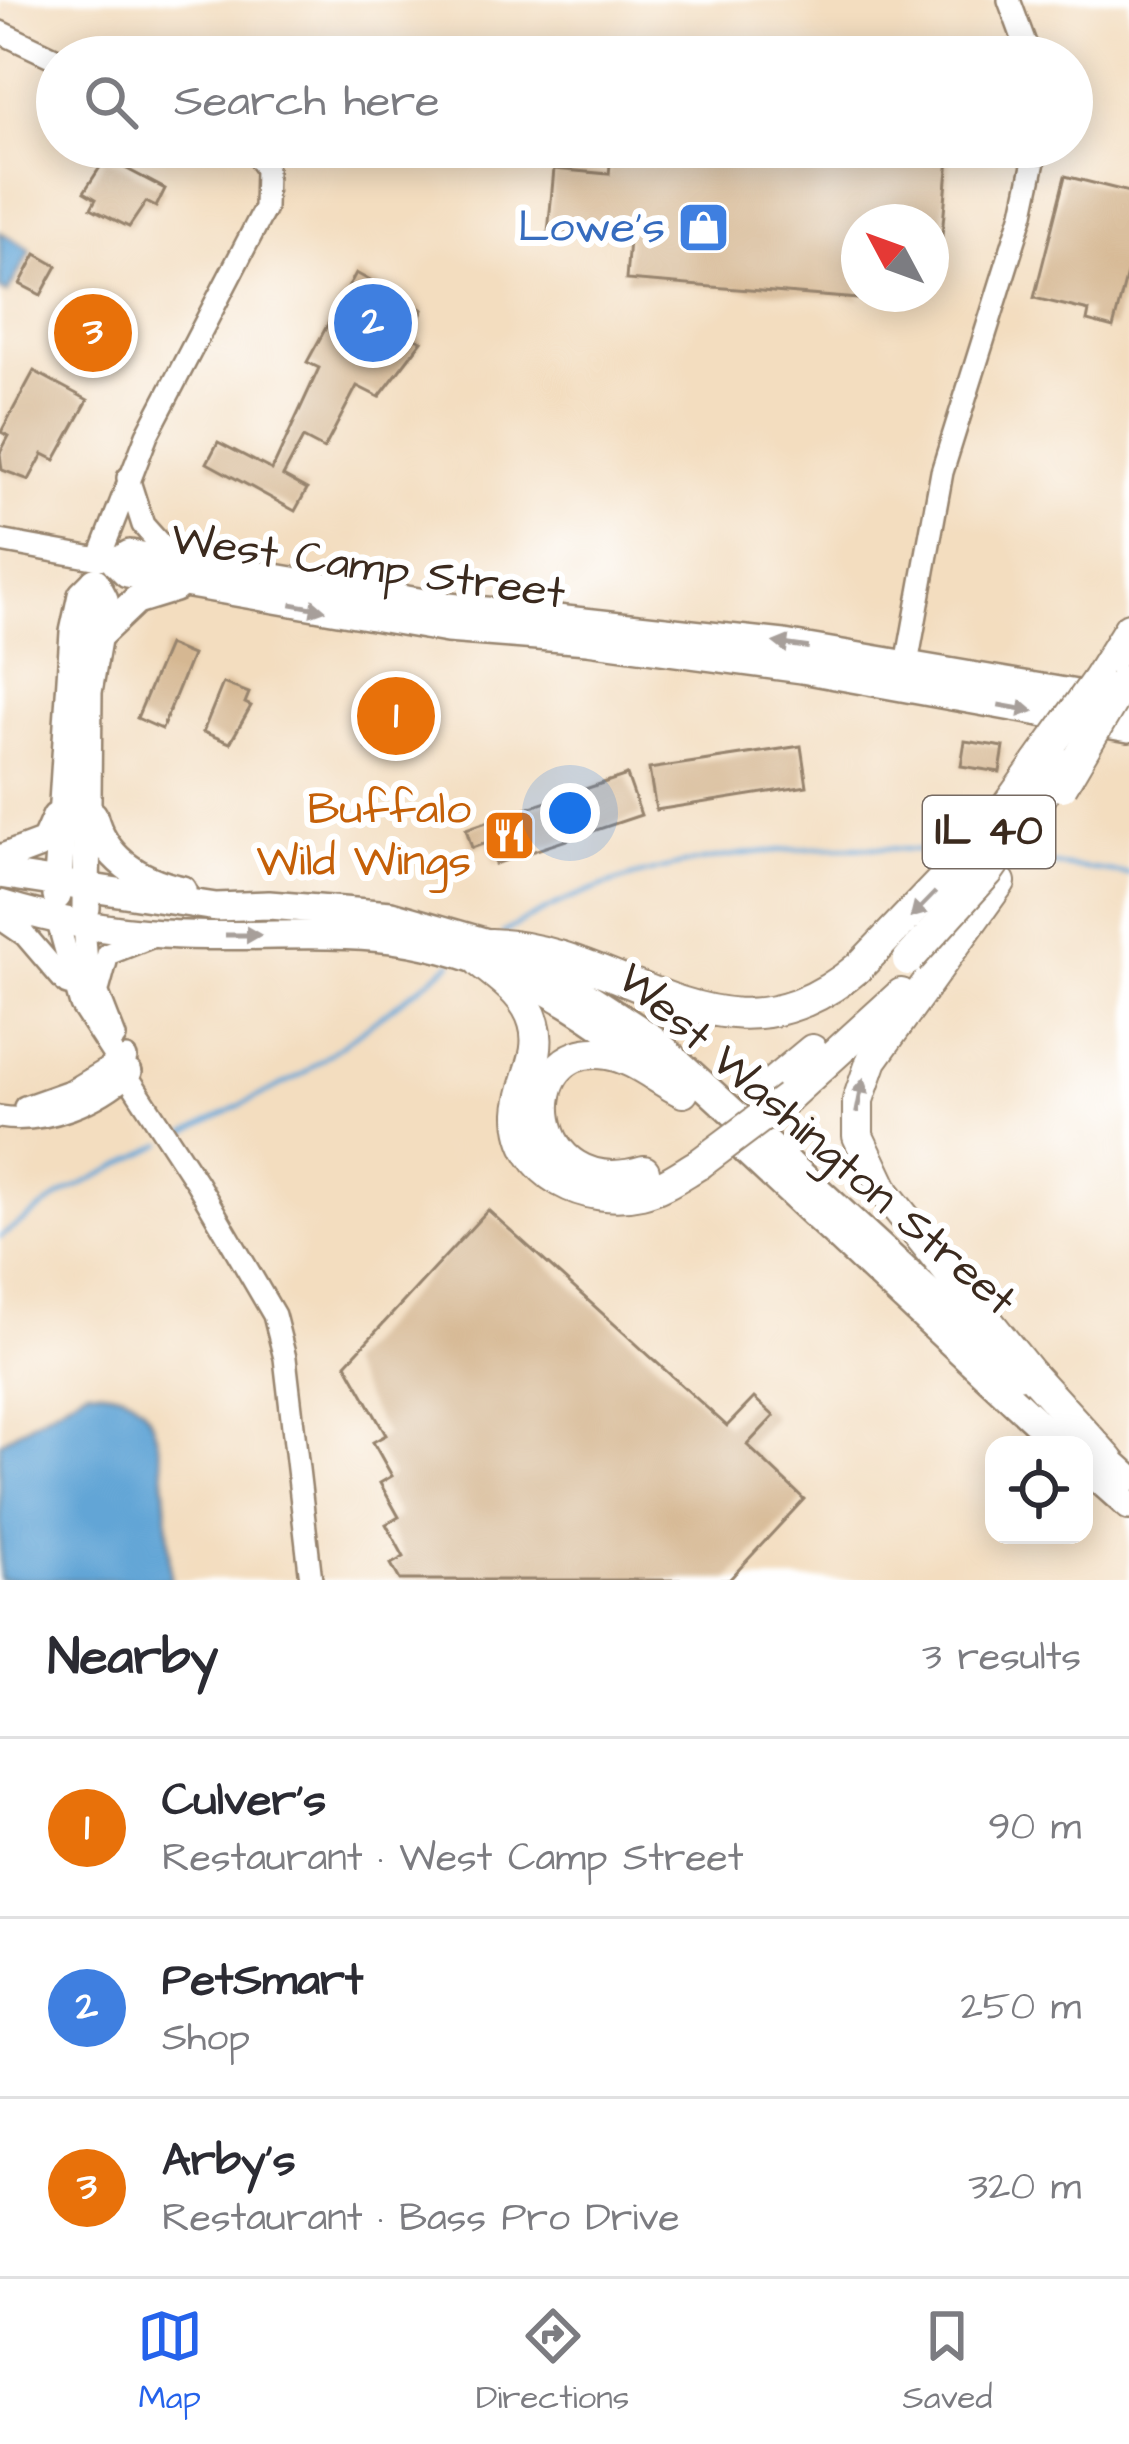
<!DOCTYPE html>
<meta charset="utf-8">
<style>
:root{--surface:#fff;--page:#f2f2f3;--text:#2b2b33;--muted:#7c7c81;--line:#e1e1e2;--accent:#2563eb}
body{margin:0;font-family:"Architects Daughter",sans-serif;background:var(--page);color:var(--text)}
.controls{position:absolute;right:36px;bottom:36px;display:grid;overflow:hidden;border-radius:24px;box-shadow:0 6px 30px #0003}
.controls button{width:108px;height:108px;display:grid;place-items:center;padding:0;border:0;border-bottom:3px solid var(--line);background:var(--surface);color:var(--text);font:60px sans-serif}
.compass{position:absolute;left:841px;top:204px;width:108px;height:108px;border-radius:50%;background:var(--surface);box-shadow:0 6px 30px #0003;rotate:311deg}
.you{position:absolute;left:570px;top:813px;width:42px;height:42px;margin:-30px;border:9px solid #fff;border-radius:50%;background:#1a73e8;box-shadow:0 0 0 18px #1a73e833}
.badge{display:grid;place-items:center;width:78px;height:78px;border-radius:50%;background:var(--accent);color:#fff;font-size:39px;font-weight:700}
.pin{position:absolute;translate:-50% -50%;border:6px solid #fff;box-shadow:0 3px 12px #0006}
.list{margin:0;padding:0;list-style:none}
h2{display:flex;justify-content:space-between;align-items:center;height:156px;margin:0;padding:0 48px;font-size:51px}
h2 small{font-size:39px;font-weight:400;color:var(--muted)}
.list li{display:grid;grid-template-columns:78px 1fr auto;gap:36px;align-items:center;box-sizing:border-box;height:180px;padding:0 48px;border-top:3px solid var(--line)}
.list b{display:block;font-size:45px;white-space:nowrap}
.list p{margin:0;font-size:39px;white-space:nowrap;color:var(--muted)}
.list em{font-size:39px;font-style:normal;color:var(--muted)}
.icon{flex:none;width:66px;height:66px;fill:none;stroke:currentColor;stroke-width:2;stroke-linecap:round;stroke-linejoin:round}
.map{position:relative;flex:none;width:1129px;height:1580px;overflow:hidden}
.search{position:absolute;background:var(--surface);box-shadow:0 6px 30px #0003;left:36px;right:36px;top:36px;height:132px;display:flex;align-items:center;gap:30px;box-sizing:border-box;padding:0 42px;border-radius:66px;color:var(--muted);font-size:45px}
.sheet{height:696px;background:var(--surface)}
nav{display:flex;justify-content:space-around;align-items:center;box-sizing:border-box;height:168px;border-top:3px solid var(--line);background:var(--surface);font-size:33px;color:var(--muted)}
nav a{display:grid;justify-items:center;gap:6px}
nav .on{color:var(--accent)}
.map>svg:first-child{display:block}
.water{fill:#62a5d6;stroke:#4e687a;stroke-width:3}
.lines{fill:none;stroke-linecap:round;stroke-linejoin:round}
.stream{stroke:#62a5d6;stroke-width:4.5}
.building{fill:#d5b792}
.minor-casing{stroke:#97846e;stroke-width:26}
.major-casing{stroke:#97846e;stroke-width:32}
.highway-casing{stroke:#97846e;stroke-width:34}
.minor{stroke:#fff;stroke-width:21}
.major{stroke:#fff;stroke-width:27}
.highway{stroke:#fff;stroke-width:30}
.highway-bridge-casing{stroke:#97846e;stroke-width:34;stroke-linecap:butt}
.highway-bridge{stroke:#fff;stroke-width:30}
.oneway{fill:#a79f9a}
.labels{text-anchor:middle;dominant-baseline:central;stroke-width:12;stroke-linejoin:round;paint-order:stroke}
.shield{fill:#fff;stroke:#766a62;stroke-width:3}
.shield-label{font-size:42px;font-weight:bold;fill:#3b2a1e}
.shop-label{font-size:45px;fill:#366cbe;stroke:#fff;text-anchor:end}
.street-label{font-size:45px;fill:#3b2a1e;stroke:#fff}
.food-label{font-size:45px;fill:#c56008;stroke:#fff;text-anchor:end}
</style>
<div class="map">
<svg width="1129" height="1580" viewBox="0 0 1129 1580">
<rect width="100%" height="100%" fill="#fff"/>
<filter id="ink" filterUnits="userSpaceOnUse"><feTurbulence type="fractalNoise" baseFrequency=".00833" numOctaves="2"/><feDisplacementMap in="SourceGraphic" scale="24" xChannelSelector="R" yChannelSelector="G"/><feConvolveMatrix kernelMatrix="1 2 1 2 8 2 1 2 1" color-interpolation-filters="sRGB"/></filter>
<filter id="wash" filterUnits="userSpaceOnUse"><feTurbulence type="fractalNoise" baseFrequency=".004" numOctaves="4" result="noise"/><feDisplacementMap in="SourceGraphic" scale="48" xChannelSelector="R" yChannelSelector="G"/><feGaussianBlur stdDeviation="2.7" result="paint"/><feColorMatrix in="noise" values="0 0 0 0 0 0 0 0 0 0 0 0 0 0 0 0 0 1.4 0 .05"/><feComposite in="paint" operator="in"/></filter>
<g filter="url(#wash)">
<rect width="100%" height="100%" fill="#f3ddbf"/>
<!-- water -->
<g class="water">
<polygon points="0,232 31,250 7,293 0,289"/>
<path d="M87 1389C110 1390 132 1392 146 1412 168 1443 167 1540 171 1580H0V1442Z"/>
</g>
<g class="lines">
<!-- stream -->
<g class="stream">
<polyline points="1010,859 1129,874"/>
<path d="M503 933C633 854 803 837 951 853"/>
<polyline points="173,1139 303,1074 452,963"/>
<polyline points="0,1237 66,1192 163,1144"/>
</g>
</g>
<g id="blocks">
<!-- building -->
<g class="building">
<polygon points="612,147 950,147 939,268 931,268 931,222 859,222 859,299 626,280 629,239 548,233 554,169 609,174"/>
<polygon points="106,158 165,189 156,207 146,202 129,227 91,208 96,199 84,192"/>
<polygon points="1065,176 1129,192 1129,266 1113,328 1087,321 1089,311 1034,298"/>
<polygon points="36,254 57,266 41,295 20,284"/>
<polygon points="356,273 423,310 411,336 422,341 379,397 357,386 324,449 303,438 283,476 307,489 295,511 207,463 218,442 272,470 319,368 307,362"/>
<polygon points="74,309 125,340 116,357 71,336 74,331 64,326"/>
<polygon points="34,371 88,400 55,460 43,454 29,480 2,470 0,453 9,436 1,432"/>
<polygon points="168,645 192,655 162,729 137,718"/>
<polygon points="394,681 423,693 397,760 367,748"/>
<polygon points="223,683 249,693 245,703 251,706 230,743 203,732"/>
<polygon points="965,741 1004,747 1000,772 961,766"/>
<polygon points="801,746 807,786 656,810 649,769"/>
<polygon points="627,775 641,815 495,864 488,842 472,848 466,829"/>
<polygon points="488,1210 727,1426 754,1398 774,1416 747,1445 804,1499 729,1580 400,1580 391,1564 404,1557 386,1524 399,1517 380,1483 392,1476 373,1442 386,1435 346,1364"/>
</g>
</g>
</g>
<g filter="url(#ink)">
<use href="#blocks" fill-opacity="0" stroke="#97846e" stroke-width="3"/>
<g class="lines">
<defs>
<g id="minor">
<polyline points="1009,0 1030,57"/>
<polyline points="0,32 57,59"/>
<polyline points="128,478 143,525 175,561"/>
<polyline points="0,541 99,559 147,435 265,208 266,169 251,147"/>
<polyline points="905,675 942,472 1023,213 1037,147"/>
<polyline points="0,918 25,935 67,984"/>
<polyline points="57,919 81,1005 197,1183 274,1315 285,1358 311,1580"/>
<polyline points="84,924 87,965 115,1037"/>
<polyline points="99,987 108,954 151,937"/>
<polyline points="25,1107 73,1090 126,1058"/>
<path d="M0 1117C46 1124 97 1103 131 1072"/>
</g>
<g id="major">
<polyline points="116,562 127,573 447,629 587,640 802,669 1129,728"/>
<polyline points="116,562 130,554 449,607 784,644 1129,703"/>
<polyline points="95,639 136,600 175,588"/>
<path d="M93 815C104 859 140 881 182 890"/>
<polyline points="0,859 45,842 56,817"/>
<polyline points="0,874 216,907 269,905 391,915 491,944 543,967 652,1038 1019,1375"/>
<polyline points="57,896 74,632 82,595 95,582"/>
<path d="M0 904C52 920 108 931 163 934 239 939 316 930 393 939 491 952 580 1003 654 1066"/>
<polyline points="86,908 88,692 104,599 95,582"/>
<polyline points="740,1145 1061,1445"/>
<polyline points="1095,1447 1129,1478"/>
<polyline points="1084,1466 1129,1506"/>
</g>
<g id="highway">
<polyline points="1097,680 1129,628"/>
<polyline points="1000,882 872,1060 858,1100 858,1136 885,1193 1028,1371 1109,1460"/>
<path d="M491 944C631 949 723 1083 860 966"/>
<path d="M480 962C501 979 526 995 534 1023 544 1056 521 1082 520 1113 519 1176 588 1205 641 1193 663 1188 680 1175 699 1164"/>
<polyline points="771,1084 812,1050"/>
<polyline points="787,1098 901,994"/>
<path d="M644 1171C526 1206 513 1039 607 1054 634 1058 658 1080 683 1092"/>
</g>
</defs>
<!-- minor casing -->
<use href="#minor" class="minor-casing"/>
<!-- major casing -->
<use href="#major" class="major-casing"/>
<!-- highway casing -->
<use href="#highway" class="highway-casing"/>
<!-- minor -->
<use href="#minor" class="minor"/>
<!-- major -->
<use href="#major" class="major"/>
<!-- highway -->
<use href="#highway" class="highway"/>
<defs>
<g id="highway-bridge">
<polyline points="1062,786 1124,681"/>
<polyline points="908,960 988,872 1064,764"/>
<polyline points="860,966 989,831 1097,680"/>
<polyline points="699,1164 787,1098"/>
</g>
</defs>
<!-- highway-bridge casing -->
<use href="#highway-bridge" class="highway-bridge-casing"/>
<!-- highway-bridge -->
<use href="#highway-bridge" class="highway-bridge"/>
</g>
<!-- one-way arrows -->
<defs><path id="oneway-solid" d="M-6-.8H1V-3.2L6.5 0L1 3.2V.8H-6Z" transform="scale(3)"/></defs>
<g class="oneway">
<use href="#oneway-solid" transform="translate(308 607) rotate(10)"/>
<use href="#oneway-solid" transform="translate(791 645) rotate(-172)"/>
<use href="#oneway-solid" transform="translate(1016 708) rotate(10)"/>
<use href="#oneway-solid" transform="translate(923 905) rotate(134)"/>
<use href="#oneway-solid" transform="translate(243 935)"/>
<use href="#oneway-solid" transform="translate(860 1096) rotate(-79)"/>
</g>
</g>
<!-- icons -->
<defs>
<symbol id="shop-square" viewBox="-11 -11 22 22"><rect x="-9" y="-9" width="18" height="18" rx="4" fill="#3f7fe0" stroke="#fff"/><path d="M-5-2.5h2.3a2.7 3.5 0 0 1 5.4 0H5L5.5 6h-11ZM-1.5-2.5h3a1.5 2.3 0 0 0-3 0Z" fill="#fff"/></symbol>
<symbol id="restaurant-square" viewBox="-11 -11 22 22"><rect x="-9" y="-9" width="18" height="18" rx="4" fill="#e8710a" stroke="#fff"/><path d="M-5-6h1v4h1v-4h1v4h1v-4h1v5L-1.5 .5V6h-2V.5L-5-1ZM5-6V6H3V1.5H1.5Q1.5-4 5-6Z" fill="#fff"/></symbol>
</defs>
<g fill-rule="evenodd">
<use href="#shop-square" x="674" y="198" width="59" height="59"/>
<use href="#restaurant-square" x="480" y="806" width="59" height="59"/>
</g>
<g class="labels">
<!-- shield labels -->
<rect class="shield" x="923" y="796" width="132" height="72" rx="9"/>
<g class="shield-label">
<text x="989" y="832">IL 40</text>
</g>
<!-- shop labels -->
<g class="shop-label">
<text x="665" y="228">Lowe's</text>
</g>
<!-- street labels -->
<g class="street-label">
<text transform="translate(368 567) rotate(8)">West Camp Street</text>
<text transform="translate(816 1140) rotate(41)">West Washington Street</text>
</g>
<!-- food labels -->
<g class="food-label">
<text x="471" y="810">Buffalo<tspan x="471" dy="52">Wild Wings</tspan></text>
</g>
</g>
</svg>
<div class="controls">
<button><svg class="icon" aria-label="locate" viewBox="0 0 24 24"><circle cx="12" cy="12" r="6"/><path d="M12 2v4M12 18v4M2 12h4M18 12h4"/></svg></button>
</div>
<svg class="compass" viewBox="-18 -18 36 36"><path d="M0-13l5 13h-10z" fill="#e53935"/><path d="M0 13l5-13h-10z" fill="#7c7c81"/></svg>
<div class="you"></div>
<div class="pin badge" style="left:396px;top:716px;background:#e8710a">1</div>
<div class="pin badge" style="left:373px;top:323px;background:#3f7fe0">2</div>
<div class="pin badge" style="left:93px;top:333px;background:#e8710a">3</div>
<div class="search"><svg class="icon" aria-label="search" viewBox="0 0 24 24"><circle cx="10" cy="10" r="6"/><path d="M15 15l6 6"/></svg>Search here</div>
</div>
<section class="sheet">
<h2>Nearby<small>3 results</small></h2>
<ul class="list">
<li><span class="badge" style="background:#e8710a">1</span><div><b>Culver's</b><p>Restaurant · West Camp Street</p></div><em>90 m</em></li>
<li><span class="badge" style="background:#3f7fe0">2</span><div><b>PetSmart</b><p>Shop</p></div><em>250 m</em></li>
<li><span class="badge" style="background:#e8710a">3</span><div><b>Arby's</b><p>Restaurant · Bass Pro Drive</p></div><em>320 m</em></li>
</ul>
</section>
<nav>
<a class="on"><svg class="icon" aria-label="map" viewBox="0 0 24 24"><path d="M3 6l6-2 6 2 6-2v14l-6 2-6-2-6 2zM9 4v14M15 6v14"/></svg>Map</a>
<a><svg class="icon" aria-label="directions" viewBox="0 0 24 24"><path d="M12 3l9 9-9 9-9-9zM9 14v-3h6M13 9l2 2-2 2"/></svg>Directions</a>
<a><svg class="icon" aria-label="saved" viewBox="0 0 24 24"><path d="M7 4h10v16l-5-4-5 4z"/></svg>Saved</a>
</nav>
